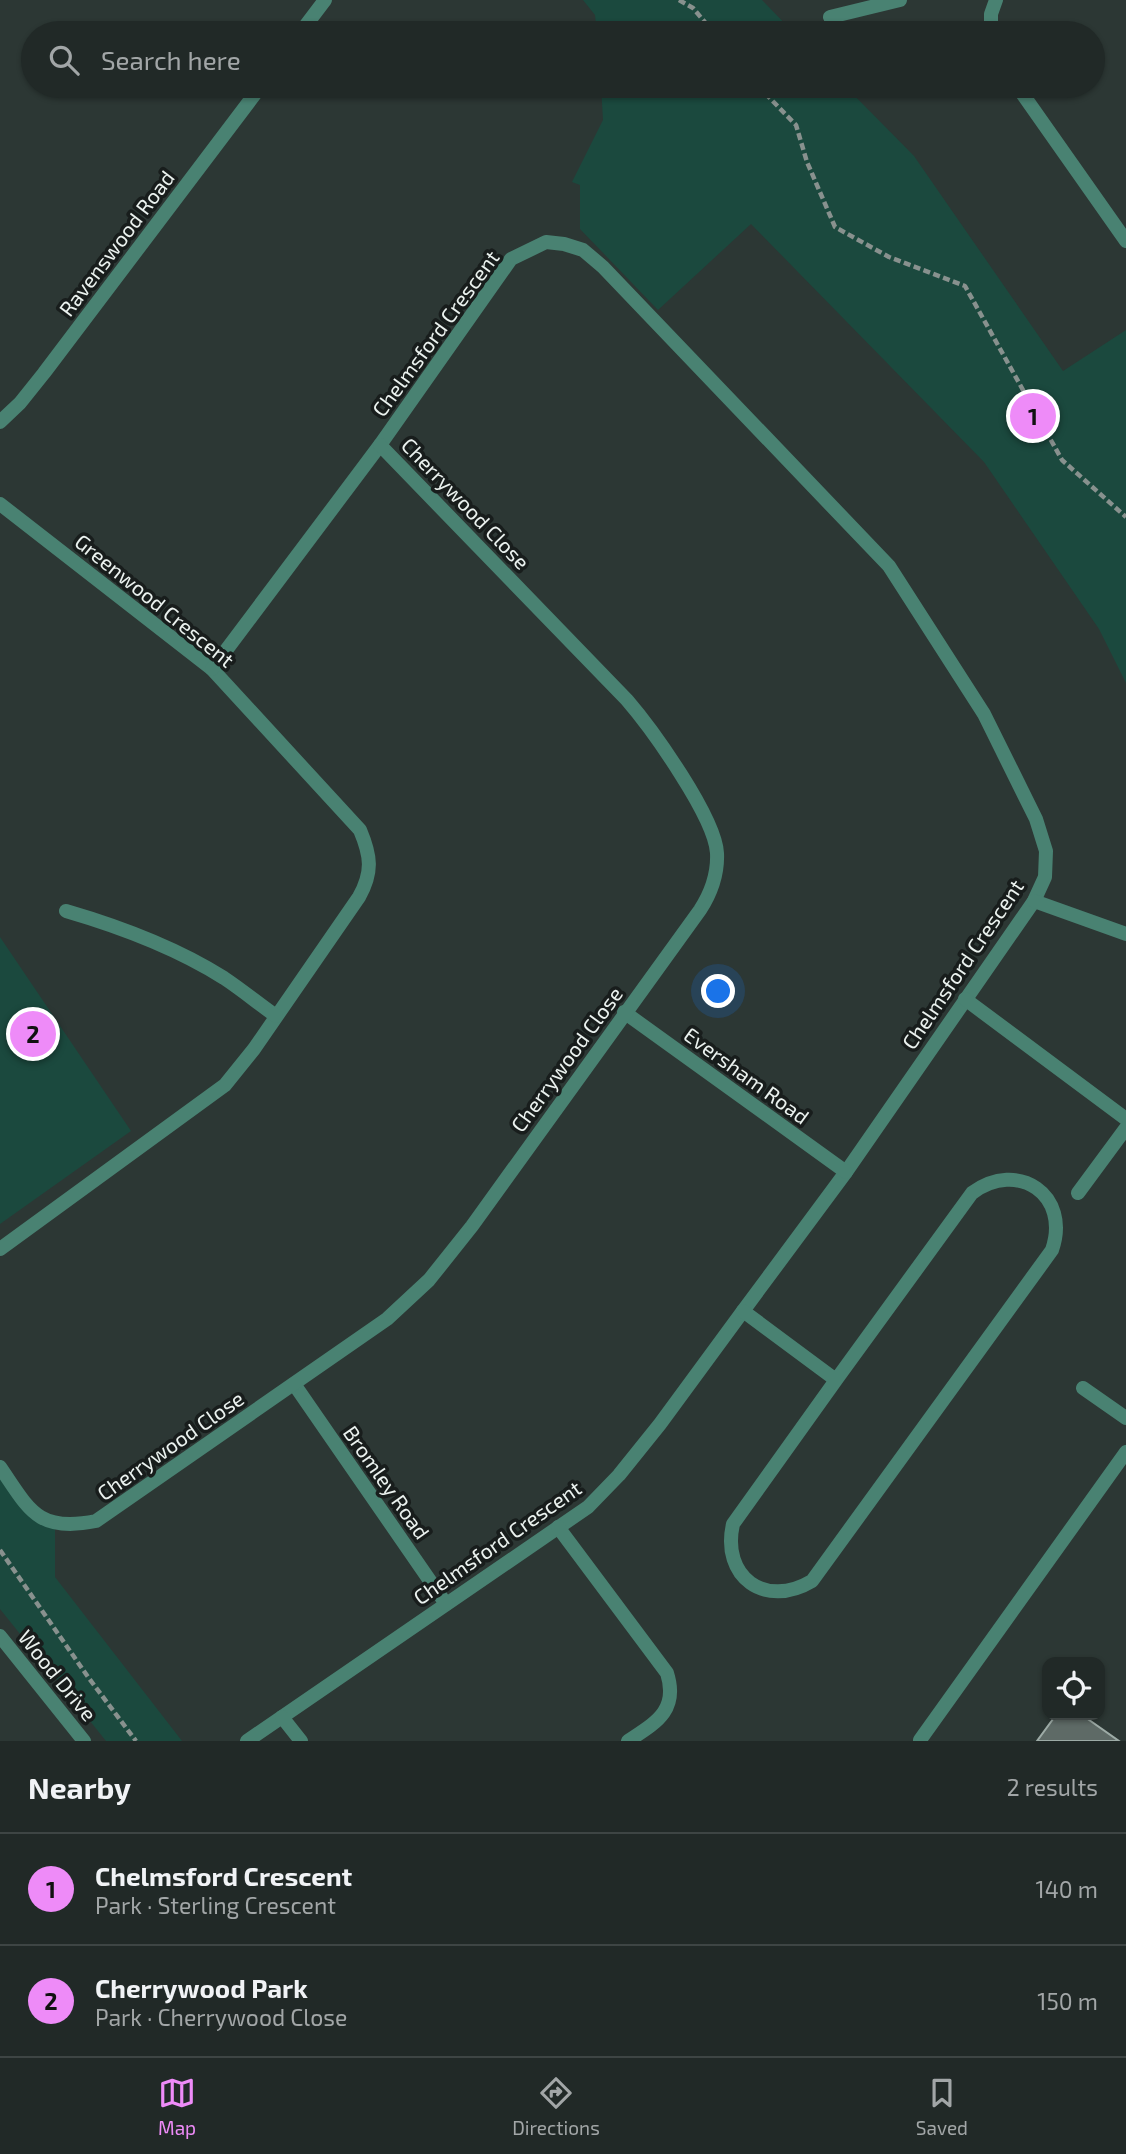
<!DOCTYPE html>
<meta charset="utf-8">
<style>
:root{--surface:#212927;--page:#2d3533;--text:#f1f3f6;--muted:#a2a6a7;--line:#3e4544;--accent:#ee8bf8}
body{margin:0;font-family:"Exo 2",sans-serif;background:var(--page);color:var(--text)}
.controls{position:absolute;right:21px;bottom:21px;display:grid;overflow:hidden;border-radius:14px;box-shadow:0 2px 5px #0004}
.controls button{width:63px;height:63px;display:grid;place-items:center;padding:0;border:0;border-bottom:2px solid var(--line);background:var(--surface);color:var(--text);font:35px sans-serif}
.you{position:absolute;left:719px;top:992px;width:24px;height:24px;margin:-18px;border:5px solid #fff;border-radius:50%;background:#1a73e8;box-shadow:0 0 0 10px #1a73e833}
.badge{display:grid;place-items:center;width:46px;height:46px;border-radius:50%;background:var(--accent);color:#111;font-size:23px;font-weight:700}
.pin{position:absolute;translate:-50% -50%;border:4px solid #fff;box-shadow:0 2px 7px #0006}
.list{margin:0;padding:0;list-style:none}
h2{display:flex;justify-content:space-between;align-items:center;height:91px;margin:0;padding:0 28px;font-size:30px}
h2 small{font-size:23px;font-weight:400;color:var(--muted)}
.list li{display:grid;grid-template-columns:46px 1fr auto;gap:21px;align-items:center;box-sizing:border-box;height:112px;padding:0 28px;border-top:2px solid var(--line)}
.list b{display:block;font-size:26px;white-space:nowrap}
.list p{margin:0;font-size:23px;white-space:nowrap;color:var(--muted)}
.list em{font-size:23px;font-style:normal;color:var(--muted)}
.icon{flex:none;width:38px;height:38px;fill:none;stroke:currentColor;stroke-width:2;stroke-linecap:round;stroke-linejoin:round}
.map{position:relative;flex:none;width:1126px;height:1741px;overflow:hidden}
.search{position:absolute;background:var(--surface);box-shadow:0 2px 5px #0004;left:21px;right:21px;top:21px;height:77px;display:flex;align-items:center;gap:18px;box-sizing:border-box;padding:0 24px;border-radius:38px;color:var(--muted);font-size:26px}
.sheet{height:315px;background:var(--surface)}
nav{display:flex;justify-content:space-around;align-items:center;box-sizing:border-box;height:98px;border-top:2px solid var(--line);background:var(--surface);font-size:19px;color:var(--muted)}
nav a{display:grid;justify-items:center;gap:4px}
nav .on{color:var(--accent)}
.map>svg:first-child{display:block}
.green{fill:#1b493e}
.building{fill:#5e6a66;stroke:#9daba6;stroke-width:2}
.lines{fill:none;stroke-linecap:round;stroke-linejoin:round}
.path{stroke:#88918e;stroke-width:4.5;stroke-dasharray:7 3.5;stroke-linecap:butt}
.service{stroke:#498272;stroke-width:14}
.minor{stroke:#498272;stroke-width:14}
.tertiary{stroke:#498272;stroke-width:14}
.labels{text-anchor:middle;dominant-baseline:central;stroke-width:7;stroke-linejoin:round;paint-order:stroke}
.street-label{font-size:21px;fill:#ebf2ef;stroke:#181d1c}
</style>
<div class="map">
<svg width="1126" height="1741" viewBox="0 0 1126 1741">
<rect width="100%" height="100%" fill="#2c3734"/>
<!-- green -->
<g class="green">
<polygon points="583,0 762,0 794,33 597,33 595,15"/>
<polygon points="601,86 845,86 914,156 1063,371 1126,330 1126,683 1099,629 984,462 751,224 658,310 580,229 580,185 572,182 603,120"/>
<polygon points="0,937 131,1131 0,1224"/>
<polygon points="0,1471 55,1524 55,1577 182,1741 106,1741 0,1609"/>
</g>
<!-- building -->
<polygon class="building" points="1056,1715 1082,1715 1119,1741 1037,1741"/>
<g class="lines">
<!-- path -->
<g class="path">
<polyline points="679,0 693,8 714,33"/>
<polyline points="758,86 796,125 807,162 835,227 889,257 965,286 1062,460 1126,517"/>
<polyline points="0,1550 88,1677 136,1741"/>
</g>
<!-- service -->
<g class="service">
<polyline points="1083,1388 1126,1418"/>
<polyline points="920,1740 1126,1452"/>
</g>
<!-- minor -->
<g class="minor">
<polyline points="830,17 900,0"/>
<polyline points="300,33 325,0"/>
<polyline points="991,33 991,14 996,0"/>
<polyline points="1017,86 1126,241"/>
<polyline points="0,422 20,403 44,373 261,86"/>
<path d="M0 504 212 669 360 830C371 856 373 872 359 897L254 1049 225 1085 0 1249"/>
<polyline points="212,669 380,445 511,259 546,242 564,244 583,250 603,267 889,566 984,714 1036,819 1046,851 1045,877 1034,901 846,1172 743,1311 660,1424 619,1475 588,1507 247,1741"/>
<polyline points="1034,901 1126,934"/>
<path d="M66 911C121 927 175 947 224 978 242 990 259 1004 276 1016"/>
<polyline points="965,999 1126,1119"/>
<polyline points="624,1012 846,1172"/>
<polyline points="1078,1193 1126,1128"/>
<path d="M743 1311 836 1380 972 1193C1018 1159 1071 1195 1052 1250L812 1581C765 1609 721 1577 733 1524L836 1380"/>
<polyline points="294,1384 446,1604"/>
<path d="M0 1467C29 1509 37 1533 96 1521L387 1319 429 1280 472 1226 700 910C711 893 718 874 717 853 715 817 652 729 627 700L380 445"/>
<path d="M558 1527 667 1673C679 1711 655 1723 628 1741"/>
<polyline points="282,1717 301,1741"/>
</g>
<!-- tertiary -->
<polyline class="tertiary" points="0,1636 84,1741"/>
</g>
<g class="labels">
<!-- street labels -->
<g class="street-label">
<text transform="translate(116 243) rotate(-53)">Ravenswood Road</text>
<text transform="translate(435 333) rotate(-54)">Chelmsford Crescent</text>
<text transform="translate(466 503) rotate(46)">Cherrywood Close</text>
<text transform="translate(155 600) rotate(39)">Greenwood Crescent</text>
<text transform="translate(962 964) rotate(-56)">Chelmsford Crescent</text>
<text transform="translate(566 1059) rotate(-54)">Cherrywood Close</text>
<text transform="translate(747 1075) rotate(36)">Eversham Road</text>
<text transform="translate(170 1445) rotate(-35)">Cherrywood Close</text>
<text transform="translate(387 1482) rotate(55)">Bromley Road</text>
<text transform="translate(497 1542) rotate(-35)">Chelmsford Crescent</text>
<text transform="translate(58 1675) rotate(51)">Wood Drive</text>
</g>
</g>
</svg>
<div class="controls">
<button><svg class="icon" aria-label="locate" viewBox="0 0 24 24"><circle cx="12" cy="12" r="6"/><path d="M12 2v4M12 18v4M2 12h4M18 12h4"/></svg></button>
</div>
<div class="you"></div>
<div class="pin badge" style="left:1033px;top:416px">1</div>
<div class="pin badge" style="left:33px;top:1034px">2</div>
<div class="search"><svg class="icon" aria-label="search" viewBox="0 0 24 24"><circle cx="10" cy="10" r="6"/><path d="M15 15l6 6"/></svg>Search here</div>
</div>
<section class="sheet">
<h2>Nearby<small>2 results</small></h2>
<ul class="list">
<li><span class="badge">1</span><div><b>Chelmsford Crescent</b><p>Park · Sterling Crescent</p></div><em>140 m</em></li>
<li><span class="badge">2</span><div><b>Cherrywood Park</b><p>Park · Cherrywood Close</p></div><em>150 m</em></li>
</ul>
</section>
<nav>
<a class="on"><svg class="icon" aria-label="map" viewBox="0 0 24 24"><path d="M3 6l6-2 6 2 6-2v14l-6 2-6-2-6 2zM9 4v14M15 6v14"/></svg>Map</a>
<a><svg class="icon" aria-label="directions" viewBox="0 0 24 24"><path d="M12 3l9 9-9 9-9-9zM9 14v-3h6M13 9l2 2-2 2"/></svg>Directions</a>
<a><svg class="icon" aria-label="saved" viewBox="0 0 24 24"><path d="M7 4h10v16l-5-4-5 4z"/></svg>Saved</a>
</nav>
